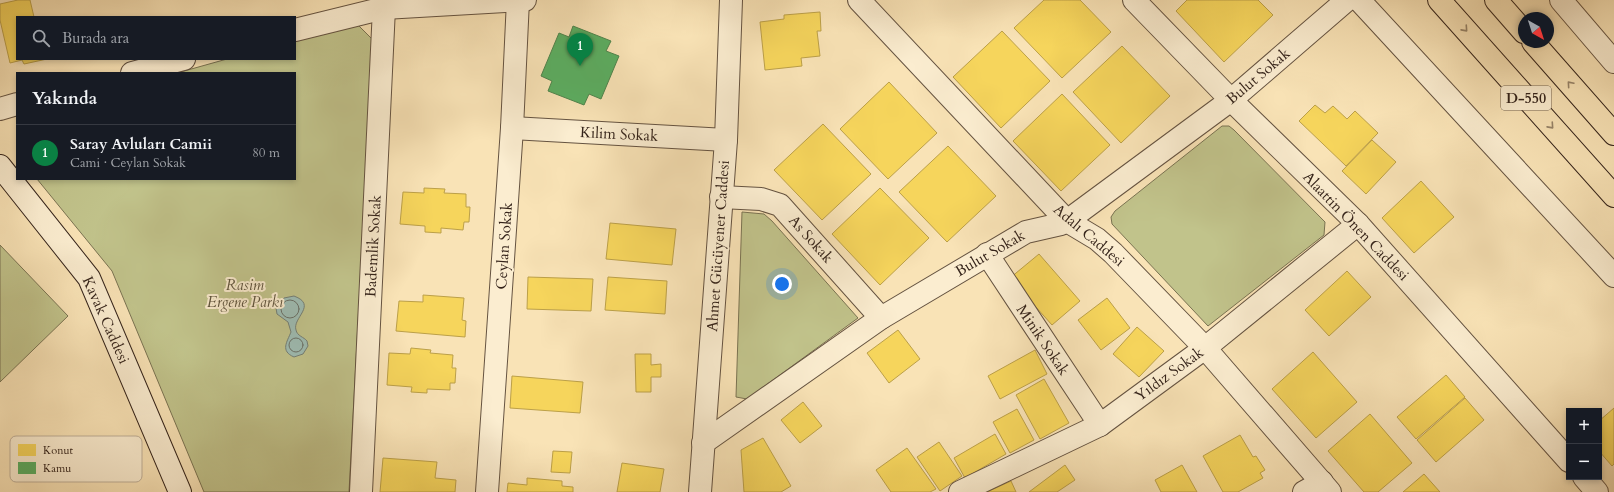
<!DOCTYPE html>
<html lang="tr">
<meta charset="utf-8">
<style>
:root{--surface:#171b24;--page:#242831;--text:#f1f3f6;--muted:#9ea1a6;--line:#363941;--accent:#0b8043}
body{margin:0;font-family:Cardo,serif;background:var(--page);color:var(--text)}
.controls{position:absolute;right:12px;bottom:12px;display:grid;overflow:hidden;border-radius:0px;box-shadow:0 2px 6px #0003}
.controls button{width:36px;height:36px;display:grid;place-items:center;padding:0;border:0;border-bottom:1px solid var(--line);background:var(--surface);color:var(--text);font:20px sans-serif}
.compass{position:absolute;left:1518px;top:12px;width:36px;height:36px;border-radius:50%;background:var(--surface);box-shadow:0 2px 6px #0003;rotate:141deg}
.you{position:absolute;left:782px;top:284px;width:14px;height:14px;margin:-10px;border:3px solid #fff;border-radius:50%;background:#1a73e8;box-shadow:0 0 0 6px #1a73e833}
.badge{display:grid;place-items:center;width:26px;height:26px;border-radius:50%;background:var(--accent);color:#fff;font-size:13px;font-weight:700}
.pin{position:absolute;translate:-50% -33px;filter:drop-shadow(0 1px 2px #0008)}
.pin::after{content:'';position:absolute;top:21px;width:14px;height:12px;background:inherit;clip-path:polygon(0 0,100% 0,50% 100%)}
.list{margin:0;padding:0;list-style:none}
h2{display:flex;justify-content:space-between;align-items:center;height:52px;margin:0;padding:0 16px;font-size:17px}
h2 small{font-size:13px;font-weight:400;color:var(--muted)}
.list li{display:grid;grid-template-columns:26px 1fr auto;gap:12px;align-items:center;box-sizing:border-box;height:56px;padding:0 16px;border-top:1px solid var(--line)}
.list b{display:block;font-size:15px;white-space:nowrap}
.list p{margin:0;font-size:13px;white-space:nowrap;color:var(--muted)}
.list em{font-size:13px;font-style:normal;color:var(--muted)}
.icon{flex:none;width:22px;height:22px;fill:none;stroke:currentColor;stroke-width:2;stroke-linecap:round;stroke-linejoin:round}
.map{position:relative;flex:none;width:1614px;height:492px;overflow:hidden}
.search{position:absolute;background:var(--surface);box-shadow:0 2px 6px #0003;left:16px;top:16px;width:280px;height:44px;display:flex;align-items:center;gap:10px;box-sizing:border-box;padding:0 14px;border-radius:0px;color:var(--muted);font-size:15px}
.panel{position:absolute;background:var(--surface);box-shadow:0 2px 6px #0003;left:16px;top:72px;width:280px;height:108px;border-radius:0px}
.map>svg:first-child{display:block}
.green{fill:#c1c38b;stroke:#7a7352}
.water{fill:#9ebdb4;stroke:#747f76}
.homes{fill:#f6d55c;stroke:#bca048}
.public{fill:#5aae61;stroke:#4f844c}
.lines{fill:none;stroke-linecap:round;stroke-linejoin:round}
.shore{stroke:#697067;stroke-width:1}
.minor-casing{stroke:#655341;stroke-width:24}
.secondary-casing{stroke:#34231a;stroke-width:24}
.trunk-casing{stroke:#34231a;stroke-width:24}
.minor{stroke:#fbedd0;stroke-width:22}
.secondary{stroke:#fbedd0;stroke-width:22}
.trunk{stroke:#f9e3b6;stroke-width:22}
.oneway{stroke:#968368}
.labels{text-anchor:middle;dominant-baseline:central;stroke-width:4;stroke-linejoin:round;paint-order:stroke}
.shield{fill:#fbedd0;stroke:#706051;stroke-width:1}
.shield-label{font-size:14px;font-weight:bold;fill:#34231a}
.street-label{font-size:15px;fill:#34231a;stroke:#fbedd0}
.park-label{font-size:15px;font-style:italic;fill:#5e533c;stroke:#fbedd0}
.key{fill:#fbedd0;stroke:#bfb099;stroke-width:1}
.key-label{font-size:11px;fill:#34231a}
</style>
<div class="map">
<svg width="1614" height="492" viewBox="0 0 1614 492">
<rect width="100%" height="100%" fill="#f9e3b6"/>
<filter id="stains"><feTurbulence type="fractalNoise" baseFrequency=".005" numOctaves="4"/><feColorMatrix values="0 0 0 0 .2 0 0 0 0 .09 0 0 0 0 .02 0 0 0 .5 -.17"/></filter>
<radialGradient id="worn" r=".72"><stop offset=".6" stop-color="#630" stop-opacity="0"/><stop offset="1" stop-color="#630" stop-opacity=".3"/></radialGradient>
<!-- green -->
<g class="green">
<polygon points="356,23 373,40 349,492 204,492 112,271 37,179 295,179 295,73 177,73 227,59 295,59 295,40"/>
<polygon points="1222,126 1229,126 1234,130 1325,222 1324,235 1208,326 1112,224 1111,217 1115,211"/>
<polygon points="742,212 764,214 772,221 858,318 747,399 736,397"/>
<polygon points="0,245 68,316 0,382"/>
</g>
<!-- water -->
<path class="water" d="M294 296C318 305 292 318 296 330 297 336 304 337 307 341L308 346 303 354 294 357C280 351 287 342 291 332L288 322 277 314 276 308 284 298Z"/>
<!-- homes -->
<g class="homes">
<polygon points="18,0 30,0 34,17 17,17 17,59 47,59 24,64 22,60 10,63 0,20 0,4"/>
<polygon points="1044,0 1080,0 1111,32 1062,78 1014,28"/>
<polygon points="1187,0 1258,0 1273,15 1224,62 1176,11"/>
<polygon points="820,12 821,31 817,31 820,56 801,58 802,66 765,70 760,22 784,19 784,15"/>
<polygon points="1002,31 1050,81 1001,128 953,77"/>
<polygon points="1122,46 1170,96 1121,143 1073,92"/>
<polygon points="889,82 937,133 888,179 840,129"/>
<polygon points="1062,94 1110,145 1061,191 1013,141"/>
<polygon points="1315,105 1325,113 1333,106 1347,119 1355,111 1378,133 1346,166 1299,121"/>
<polygon points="823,124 871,174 822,220 774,170"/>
<polygon points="1372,140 1396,162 1366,194 1342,171"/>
<polygon points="948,146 996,196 947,242 899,192"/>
<polygon points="1421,181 1454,217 1414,253 1382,218"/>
<polygon points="424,188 445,189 444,193 466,194 466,207 470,207 469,222 464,222 463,230 441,228 441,233 425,232 425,226 400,224 403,192 424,193"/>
<polygon points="880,188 929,238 880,285 832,234"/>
<polygon points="610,223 676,229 672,265 606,259"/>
<polygon points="1039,254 1080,301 1052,325 1010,278"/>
<polygon points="1347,271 1371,297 1329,336 1305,310"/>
<polygon points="528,277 593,279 591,311 527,309"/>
<polygon points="608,277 667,281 665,314 605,310"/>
<polygon points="423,295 464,298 462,320 466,321 465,337 396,331 399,301 423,302"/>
<polygon points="1107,298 1130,328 1101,350 1078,320"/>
<polygon points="1137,327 1164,351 1139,377 1113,354"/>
<polygon points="898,330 920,359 889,383 867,353"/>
<polygon points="411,348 431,350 430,353 453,355 452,368 456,368 455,383 450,383 450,390 427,389 427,393 411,392 412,387 387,385 389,353 410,354"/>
<polygon points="1035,350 1047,374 1000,399 988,376"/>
<polygon points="1313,352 1357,402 1316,438 1272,389"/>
<polygon points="635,354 651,354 651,365 661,364 661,377 651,377 651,392 636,392"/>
<polygon points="1446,375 1465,397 1416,439 1397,417"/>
<polygon points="512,376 583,382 580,413 510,408"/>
<polygon points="1044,379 1069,423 1040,439 1016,395"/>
<polygon points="1465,398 1484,420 1436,462 1417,440"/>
<polygon points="803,402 822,426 800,443 781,420"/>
<polygon points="1614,408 1614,464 1612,466 1599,451 1599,421"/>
<polygon points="1017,409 1034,440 1010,453 993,422"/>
<polygon points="1370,414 1412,463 1378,492 1364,492 1328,451"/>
<polygon points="995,434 1006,454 965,478 954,458"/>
<polygon points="1240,435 1253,457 1256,456 1265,470 1260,473 1263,478 1238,492 1223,492 1203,456"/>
<polygon points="763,438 791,486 781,492 744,492 741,450"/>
<polygon points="939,442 962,476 940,491 917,457"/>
<polygon points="907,448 936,489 930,492 891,492 876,470"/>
<polygon points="553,451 572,452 570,473 551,472"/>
<polygon points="383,458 437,462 435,478 456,480 455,492 380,492"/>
<polygon points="622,463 664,469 660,492 617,492"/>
<polygon points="1065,465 1075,480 1057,492 1029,492"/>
<polygon points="1182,465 1197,492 1161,492 1155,480"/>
<polygon points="1424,474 1440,492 1403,492"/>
<polygon points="527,478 562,481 562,486 573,487 573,492 507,492 508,483 527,485"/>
<polygon points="1011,481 1016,492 987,492"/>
</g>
<!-- public -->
<polygon class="public" points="573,26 611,41 606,51 619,56 601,99 589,94 584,105 548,91 552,81 541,76 559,33 569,37"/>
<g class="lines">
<!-- shore -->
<g class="shore">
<circle cx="290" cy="309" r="9"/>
<circle cx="296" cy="345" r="7"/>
</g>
<defs>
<g id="minor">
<polyline points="859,0 1067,221 1097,239 1113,253 1205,348 1330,492"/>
<polyline points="1134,0 1231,100 1358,224 1569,461"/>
<polyline points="1359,0 1614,276"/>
<polyline points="1561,0 1614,62"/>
<polyline points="295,30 384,8 525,0"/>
<polyline points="132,73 184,59"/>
<polyline points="0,109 17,104"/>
<polyline points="512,128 726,140"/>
<polyline points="721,197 761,199 780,205 881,318"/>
<polyline points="987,254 1100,425"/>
<polyline points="703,443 881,318 1026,232 1061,224 1067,221 1231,100 1347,0"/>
<polyline points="1584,477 1597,492"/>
<polyline points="361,492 384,8 383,0"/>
<polyline points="487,492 512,128 518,0"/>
<polyline points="700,492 726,140 731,0"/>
<polyline points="960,492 1100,425 1205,348 1358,224"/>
<polyline points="1304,492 1322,482"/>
</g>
<polyline id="secondary" points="0,166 89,278 180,492"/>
<g id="trunk">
<polyline points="1439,0 1614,196"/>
<polyline points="1496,0 1524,32"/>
<polyline points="1533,42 1614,134"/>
</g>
</defs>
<!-- minor casing -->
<use href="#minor" class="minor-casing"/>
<!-- secondary casing -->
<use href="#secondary" class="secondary-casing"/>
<!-- trunk casing -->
<use href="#trunk" class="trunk-casing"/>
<!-- minor -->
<use href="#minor" class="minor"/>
<!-- secondary -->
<use href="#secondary" class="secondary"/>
<!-- trunk -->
<use href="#trunk" class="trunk"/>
</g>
<!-- one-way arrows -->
<defs><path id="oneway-chevron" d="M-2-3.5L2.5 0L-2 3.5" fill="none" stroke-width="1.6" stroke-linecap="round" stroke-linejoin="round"/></defs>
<g class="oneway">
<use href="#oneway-chevron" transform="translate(1465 29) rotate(48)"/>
<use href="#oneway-chevron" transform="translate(1570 84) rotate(-131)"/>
<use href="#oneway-chevron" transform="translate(1551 126) rotate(48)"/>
</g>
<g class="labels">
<!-- shield labels -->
<rect class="shield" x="1501" y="86" width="50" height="24" rx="3"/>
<g class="shield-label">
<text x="1526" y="98">D-550</text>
</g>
<!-- street labels -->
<g class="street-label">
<text transform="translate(1258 76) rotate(-40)">Bulut Sokak</text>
<text transform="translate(619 134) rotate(3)">Kilim Sokak</text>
<text transform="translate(1356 226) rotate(46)">Alaattin Önen Caddesi</text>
<text transform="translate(1089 235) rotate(40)">Adalı Caddesi</text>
<text transform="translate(811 239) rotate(48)">As Sokak</text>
<text transform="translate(373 246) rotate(-87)">Bademlik Sokak</text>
<text transform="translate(504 246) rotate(-86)">Ceylan Sokak</text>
<text transform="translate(718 246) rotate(-86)">Ahmet Gücüyener Caddesi</text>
<text transform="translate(990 253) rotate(-30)">Bulut Sokak</text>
<text transform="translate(106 320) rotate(66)">Kavak Caddesi</text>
<text transform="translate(1043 340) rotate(56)">Minik Sokak</text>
<text transform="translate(1169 374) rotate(-36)">Yıldız Sokak</text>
</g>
<!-- park labels -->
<g class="park-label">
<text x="245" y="285">Rasim<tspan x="245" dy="17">Ergene Parkı</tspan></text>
</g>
</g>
<!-- legend -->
<rect x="10" y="436" width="132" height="46" rx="6" class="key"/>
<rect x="18" y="444" width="18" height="12" fill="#f6d55c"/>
<rect x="18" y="462" width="18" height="12" fill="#5aae61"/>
<g class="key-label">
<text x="43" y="454">Konut</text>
<text x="43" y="472">Kamu</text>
</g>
<rect width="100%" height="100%" filter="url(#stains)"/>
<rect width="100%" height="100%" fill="url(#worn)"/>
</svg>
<div class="controls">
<button>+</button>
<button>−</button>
</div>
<svg class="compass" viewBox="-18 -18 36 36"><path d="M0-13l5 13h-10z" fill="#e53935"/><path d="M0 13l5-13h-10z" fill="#9ea1a6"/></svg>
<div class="you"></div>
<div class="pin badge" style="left:580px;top:66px">1</div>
<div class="search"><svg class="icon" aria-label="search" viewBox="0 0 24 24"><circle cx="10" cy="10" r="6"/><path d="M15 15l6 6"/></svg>Burada ara</div>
<section class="panel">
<h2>Yakında<small></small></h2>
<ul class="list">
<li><span class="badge">1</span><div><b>Saray Avluları Camii</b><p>Cami · Ceylan Sokak</p></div><em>80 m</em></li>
</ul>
</section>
</div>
